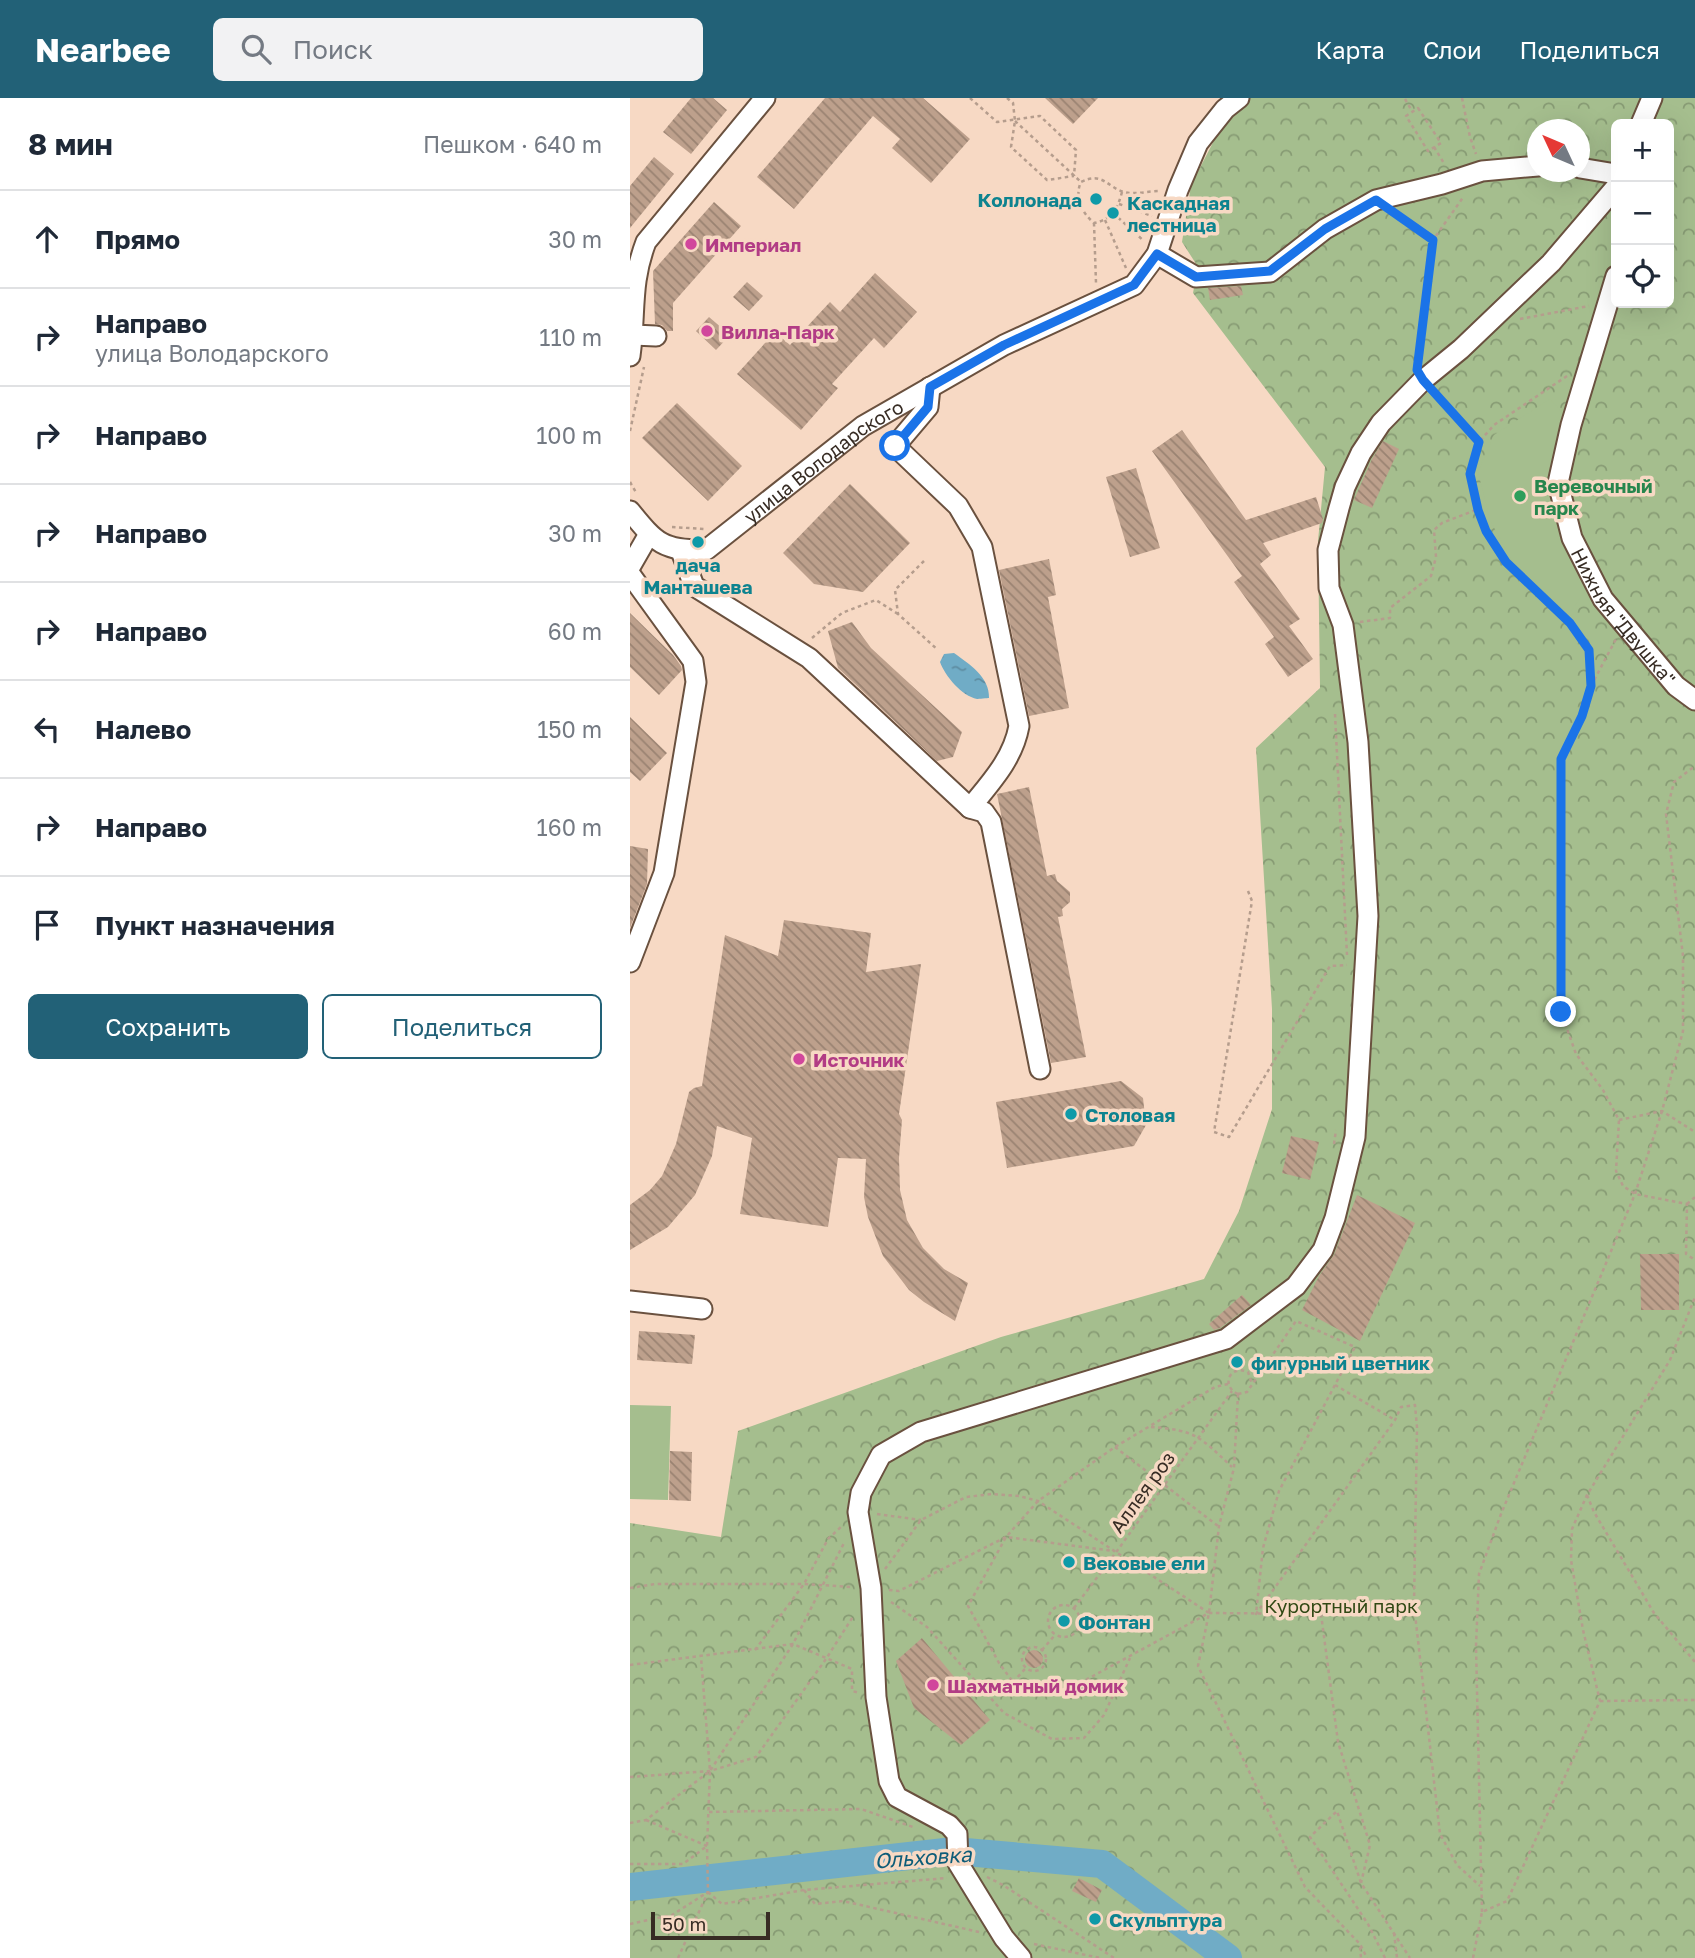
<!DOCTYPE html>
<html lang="ru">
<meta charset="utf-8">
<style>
:root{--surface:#fff;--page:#f2f2f3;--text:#1f2937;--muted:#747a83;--line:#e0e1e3;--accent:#226177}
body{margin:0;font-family:"Golos Text",sans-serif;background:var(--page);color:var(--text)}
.controls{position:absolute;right:21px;top:21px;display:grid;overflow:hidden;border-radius:10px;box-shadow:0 7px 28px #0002}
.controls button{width:63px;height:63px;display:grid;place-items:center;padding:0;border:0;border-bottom:2px solid var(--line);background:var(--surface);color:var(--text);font:35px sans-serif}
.compass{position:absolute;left:897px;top:21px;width:63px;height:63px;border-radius:50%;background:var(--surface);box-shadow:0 7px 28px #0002;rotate:314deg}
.scale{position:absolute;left:21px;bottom:18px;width:119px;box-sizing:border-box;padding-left:7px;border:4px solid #372c24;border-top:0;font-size:19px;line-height:24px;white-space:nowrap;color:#372c24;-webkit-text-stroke:5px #f7d9c4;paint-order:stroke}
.stop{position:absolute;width:21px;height:21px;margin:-16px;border:5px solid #1a73e8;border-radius:50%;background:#fff}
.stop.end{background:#1a73e8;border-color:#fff;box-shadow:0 2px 7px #0008}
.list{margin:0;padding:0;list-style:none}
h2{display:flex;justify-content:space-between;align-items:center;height:91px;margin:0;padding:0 28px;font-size:30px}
h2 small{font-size:23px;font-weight:400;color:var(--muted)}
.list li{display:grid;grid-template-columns:46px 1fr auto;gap:21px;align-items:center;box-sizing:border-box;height:98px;padding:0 28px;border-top:2px solid var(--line)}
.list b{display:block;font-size:26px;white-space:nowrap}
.list p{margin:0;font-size:23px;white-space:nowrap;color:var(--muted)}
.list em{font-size:23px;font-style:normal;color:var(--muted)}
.actions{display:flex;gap:14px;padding:21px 28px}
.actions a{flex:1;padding:16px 0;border:2px solid var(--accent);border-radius:10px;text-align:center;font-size:24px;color:var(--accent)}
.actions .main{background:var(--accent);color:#fff}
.icon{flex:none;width:38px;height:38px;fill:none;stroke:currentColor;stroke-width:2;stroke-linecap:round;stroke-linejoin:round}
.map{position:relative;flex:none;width:1065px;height:1860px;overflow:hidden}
header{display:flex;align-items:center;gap:42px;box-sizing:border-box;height:98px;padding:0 35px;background:var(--accent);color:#fff}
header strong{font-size:33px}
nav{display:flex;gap:38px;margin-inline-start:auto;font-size:24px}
.search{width:490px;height:63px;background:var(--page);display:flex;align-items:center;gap:18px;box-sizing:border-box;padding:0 24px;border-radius:10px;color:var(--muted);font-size:26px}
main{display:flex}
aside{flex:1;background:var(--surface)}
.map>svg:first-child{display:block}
.park{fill:url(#park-crowns);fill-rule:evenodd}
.pitch{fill:#a5be8e}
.water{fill:url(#water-ripples)}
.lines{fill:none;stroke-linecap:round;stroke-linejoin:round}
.river{stroke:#70acc6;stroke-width:28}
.building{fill:url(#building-back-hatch)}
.minor-casing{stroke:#6a513f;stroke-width:23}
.path{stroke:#b59d8d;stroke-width:2.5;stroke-dasharray:3.5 3.5;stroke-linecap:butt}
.minor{stroke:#fff;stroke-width:19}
.route{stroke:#1a73e8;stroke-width:9}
.culture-dot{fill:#0f9aa8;stroke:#f7d9c4;stroke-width:2.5}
.hotel-dot{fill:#d1479c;stroke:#f7d9c4;stroke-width:2.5}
.leisure-dot{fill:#2e9e5b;stroke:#f7d9c4;stroke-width:2.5}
.labels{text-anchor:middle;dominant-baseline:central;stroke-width:7;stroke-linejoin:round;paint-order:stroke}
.culture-label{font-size:19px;font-weight:bold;fill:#0d838f;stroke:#f7d9c4;text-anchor:start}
.hotel-label{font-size:19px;font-weight:bold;fill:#b23c85;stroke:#f7d9c4;text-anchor:start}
.street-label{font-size:19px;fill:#372c24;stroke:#f7d9c4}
.leisure-label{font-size:19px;font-weight:bold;fill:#27864d;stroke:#f7d9c4;text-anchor:start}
.park-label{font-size:19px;fill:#304814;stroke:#f7d9c4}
.water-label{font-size:21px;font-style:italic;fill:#0d5c78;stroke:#f7d9c4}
</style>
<header>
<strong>Nearbee</strong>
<div class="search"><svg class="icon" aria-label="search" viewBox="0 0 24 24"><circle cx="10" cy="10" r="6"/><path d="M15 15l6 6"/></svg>Поиск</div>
<nav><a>Карта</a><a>Слои</a><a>Поделиться</a></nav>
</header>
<main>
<aside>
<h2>8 мин<small>Пешком · 640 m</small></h2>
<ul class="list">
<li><svg class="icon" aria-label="ahead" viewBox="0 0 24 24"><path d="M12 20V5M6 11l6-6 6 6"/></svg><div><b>Прямо</b></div><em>30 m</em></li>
<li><svg class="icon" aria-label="right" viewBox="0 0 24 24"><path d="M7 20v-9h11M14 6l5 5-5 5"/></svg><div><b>Направо</b><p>улица Володарского</p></div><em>110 m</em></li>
<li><svg class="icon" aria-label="right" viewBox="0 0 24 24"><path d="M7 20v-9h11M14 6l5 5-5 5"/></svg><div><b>Направо</b></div><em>100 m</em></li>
<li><svg class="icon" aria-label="right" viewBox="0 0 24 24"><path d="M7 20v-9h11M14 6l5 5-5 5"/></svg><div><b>Направо</b></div><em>30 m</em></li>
<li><svg class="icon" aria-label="right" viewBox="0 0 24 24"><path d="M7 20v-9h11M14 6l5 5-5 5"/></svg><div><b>Направо</b></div><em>60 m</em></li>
<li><svg class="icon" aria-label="left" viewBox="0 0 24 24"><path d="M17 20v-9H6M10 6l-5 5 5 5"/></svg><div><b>Налево</b></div><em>150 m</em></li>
<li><svg class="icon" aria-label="right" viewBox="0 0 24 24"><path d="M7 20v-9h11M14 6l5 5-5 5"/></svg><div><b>Направо</b></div><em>160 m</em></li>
<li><svg class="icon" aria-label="arrive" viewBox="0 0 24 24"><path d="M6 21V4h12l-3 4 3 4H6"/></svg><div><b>Пункт назначения</b></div></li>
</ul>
<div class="actions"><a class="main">Сохранить</a><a>Поделиться</a></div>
</aside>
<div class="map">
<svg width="1065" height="1860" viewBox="0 0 1065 1860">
<defs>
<pattern id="park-crowns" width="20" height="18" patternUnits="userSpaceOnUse" patternTransform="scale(1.75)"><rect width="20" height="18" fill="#a5be8e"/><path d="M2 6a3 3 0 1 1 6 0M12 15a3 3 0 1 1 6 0" fill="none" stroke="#879b74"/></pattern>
<pattern id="water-ripples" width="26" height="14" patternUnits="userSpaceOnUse" patternTransform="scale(1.75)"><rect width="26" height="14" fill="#70acc6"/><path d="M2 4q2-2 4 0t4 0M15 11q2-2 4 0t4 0" fill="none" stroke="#5d8ca1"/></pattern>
<pattern id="building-back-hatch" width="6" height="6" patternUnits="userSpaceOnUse" patternTransform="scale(1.75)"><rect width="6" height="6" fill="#bda08c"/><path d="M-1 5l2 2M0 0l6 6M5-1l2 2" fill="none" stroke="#9a8372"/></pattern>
</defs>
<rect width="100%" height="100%" fill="#f7d9c4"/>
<!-- park -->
<path class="park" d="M619 0H1065V1860H0V1425L91 1439 108 1333 371 1239 574 1181 609 1113 642 1011V911L626 650 690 590 688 443 695 369 563 195 566 179 570 172 552 144 561 87 591 29ZM986 26H1039V205H986ZM908 32H950V74H908Z"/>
<!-- pitch -->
<g class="pitch">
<polygon points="920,301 937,320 922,375 960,486 939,516 884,467 860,422 848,374 864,337"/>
<polygon points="0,1307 41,1308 38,1402 0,1401"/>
</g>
<!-- water -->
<path class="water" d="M324 555C339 566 360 579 359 600 358 600 348 601 347 601 332 598 315 578 310 564L314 556Z"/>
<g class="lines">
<!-- river -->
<polyline class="river" points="0,1789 324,1753 472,1766 598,1860"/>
</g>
<!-- building -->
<g class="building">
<polygon points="61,0 83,0 97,12 61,56 33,34"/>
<polygon points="195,0 293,0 340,41 301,85 262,50 270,41 243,18 164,111 127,79"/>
<polygon points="415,0 468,0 443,26"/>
<polygon points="24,59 44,76 0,130 0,88"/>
<polygon points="84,104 111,128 43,205 43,233 37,233 32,227 25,226 23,173"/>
<polygon points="245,175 287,214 254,250 244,240 202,286 208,290 171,332 107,276 145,234 160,247 200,204 210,214"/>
<polygon points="117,184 133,198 119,213 103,199"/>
<polygon points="611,188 613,197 580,202 578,190"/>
<polygon points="79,219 100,237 86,252 66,233"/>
<polygon points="47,305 112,368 78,403 12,340"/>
<polygon points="552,332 616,422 686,399 693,421 692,425 633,445 641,457 630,466 670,521 659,528 683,561 658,579 635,546 644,539 604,484 612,478 522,353"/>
<polygon points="753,343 769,351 742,410 724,402 742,361"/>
<polygon points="506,370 530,450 500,459 476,379"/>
<polygon points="220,386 280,445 233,494 184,486 153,455"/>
<polygon points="419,461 426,497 418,499 439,610 399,618 369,472"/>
<polygon points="0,515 43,557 51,568 52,572 29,597 0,569"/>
<polygon points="222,524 241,550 332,634 323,659 307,663 208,570 198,533"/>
<polygon points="0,619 37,655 10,683 0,674"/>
<polygon points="399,689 417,778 425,776 427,783 440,794 440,804 432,811 433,818 428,819 456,959 421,965 367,696"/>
<polygon points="0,748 18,751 17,786 0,830"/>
<polygon points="154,822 241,835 236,874 291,866 269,1016 272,1022 269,1060 270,1092 277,1122 293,1150 314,1171 338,1185 325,1223 294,1204 279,1192 253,1158 238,1119 234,1099 236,1061 208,1060 198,1129 110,1116 122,1040 87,1028 82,1058 65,1097 38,1129 0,1152 0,1107 20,1092 32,1078 46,1046 59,994 64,990 72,988 95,837 148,858"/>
<polygon points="491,983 513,1000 516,1027 504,1048 377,1070 366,1004"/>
<polygon points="661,1038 689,1044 680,1082 652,1075"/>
<polygon points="727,1097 785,1125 730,1243 672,1212 689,1178 704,1157"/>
<polygon points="1010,1156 1049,1156 1049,1212 1011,1212"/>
<polygon points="612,1197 621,1207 590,1230 584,1232 579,1226"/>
<polygon points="9,1233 65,1237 62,1266 7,1262"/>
<polygon points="40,1353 62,1354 61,1403 39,1402"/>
<polygon points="292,1540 360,1622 331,1647 284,1610 266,1563"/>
<circle cx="404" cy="1561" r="9"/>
<polygon points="449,1780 472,1792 466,1804 442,1793"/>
</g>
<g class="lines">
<defs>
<g id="minor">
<polyline points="1011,26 1022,0"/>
<polyline points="950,70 986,76"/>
<polyline points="527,156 566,179 640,174 695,131 746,102 812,86 852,73 908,68"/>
<path id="s1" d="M986 178 941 327 928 385 942 440 973 501 1046 588 1065 602"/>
<polyline points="3,237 26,238"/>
<path d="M0 258C6 214 0 186 16 144L135 0"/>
<path d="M300 289 298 309 265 348 328 408 352 449 389 628C383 661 361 684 340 710"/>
<path id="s2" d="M0 413C26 445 33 453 76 452L233 328 374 247 504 187 527 156 548 92 568 45 595 11 609 0"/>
<polyline points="51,453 64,488 179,560 340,710 354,714 361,724 410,971"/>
<polyline points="0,469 19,436"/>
<polyline points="0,476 63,563 66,584 34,775 0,864"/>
<polyline points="0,1203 72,1211"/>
<polyline points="391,1860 374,1840 328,1765 327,1736 319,1727 267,1699 259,1683 246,1599 241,1490 228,1414 231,1395 251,1357 291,1334 596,1241 666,1188 693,1152 705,1120 725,1039 738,818 728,644 713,527 699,490 698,452 709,410 715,389 731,355 751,325 793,282 831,251 921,165 986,89"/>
</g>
</defs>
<!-- minor casing -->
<use href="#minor" class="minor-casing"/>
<!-- path -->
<g class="path">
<polyline points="340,0 367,24 410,18 446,52 444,78"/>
<polyline points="377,0 383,5 385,23 381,49 417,82 444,78"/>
<polyline points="832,0 840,39 846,56"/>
<polyline points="775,1 782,13"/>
<polygon points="788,10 811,45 798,53 776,18"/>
<polyline points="385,23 451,84"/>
<polyline points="804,49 815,67"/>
<path d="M492 94C488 110 481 122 464 125 452 115 444 99 451 84 473 73 478 90 494 94 504 97 519 93 529 93"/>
<polyline points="489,106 522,118"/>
<polyline points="483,115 514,143"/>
<polyline points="766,116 803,142"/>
<polyline points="475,122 496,170"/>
<polyline points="464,125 466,185"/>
<polyline points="890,221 959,208"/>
<polyline points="788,262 803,142 834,98"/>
<polyline points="937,278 864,327 849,344 840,376 848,412 856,434 876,464 940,525 959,552 961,588 952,618 931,661 931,914 946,956 973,992 989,1022 986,1073 993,1088 1005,1096 1057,1106 1056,1156 1065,1162"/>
<polyline points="804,295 849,344"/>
<polyline points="0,333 14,269"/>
<polyline points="0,384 7,396"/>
<polyline points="42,429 74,431"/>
<polyline points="294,463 265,492 268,516 308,552"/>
<polyline points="730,524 760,520 760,510 801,478 806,459 804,432 812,425 846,412"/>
<polyline points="182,540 212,515 246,502 268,516"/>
<polyline points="961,588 986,541"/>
<polyline points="705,616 717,857"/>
<polyline points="618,793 622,803 584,1034 599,1039 700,868 717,867"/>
<polyline points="989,1022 1032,1013 1065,1034"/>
<polyline points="704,1046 706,1032"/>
<polyline points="1057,1106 1065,1099"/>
<polyline points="601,1259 605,1272"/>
<polyline points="598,1286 585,1289 485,1349 408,1403 376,1439 338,1508 369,1565 383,1584 428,1597 579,1515 691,1516 784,1507"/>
<polyline points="705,1287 765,1322"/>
<polyline points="608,1296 617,1294 666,1223 725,1249 649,1393 633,1450 626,1516 765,1322 771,1309 785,1307 787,1329 784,1507 810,1736 827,1767 850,1788"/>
<polyline points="608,1296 604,1370 589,1428 579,1515 568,1568 675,1789 730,1846 737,1860"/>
<path d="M608 1296C590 1288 600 1266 618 1274L622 1286"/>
<path d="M521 1329C566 1332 570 1339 602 1369"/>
<polyline points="485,1349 588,1428"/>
<polyline points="957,1397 964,1414 1024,1515 1065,1564"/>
<polyline points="247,1416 291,1422"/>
<polyline points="255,1471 291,1422 336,1399 362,1396 389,1398 408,1403 579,1515"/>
<polyline points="0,1490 25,1486 174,1486 222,1489"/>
<polyline points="259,1492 269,1493 376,1439 484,1453"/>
<polyline points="261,1504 297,1529 374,1615 422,1641 454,1640 474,1617 500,1560"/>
<circle cx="434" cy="1523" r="16"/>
<polyline points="444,1510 487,1453 602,1293"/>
<polyline points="691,1516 708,1644 740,1747 731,1785"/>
<circle cx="404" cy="1561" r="12"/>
<polyline points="125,1552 174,1486 198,1441 213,1427"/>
<polyline points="412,1552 425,1537"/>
<polyline points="0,1567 163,1546 222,1571 222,1593 230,1595"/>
<polyline points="383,1584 395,1571"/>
<polyline points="970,1603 1065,1602"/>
<polyline points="0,1679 80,1673 126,1659 196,1561 224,1517"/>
<polyline points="79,1714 231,1711 283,1729"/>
<polyline points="16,1722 77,1748"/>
<polyline points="0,1725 16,1722 80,1673 163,1546 215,1443"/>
<polyline points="0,1766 53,1766 77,1748"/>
<polyline points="357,1779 373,1787 484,1860"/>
<polyline points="174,1792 185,1806 213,1803 349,1834"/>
<polyline points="78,1794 92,1806 174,1792 317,1780"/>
<polyline points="852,1814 846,1548 849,1476 871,1416 1005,1096 1032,1013 1053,933 1053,858 1036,716 1044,684 1065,668"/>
<polyline points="0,1826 42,1817 78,1794"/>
<polyline points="764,1835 767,1860"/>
<polyline points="404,1846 470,1860"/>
<polyline points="730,1849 731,1860"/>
<polyline points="48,1860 78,1794 77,1748 80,1673 71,1559"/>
<polyline points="755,1860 738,1826 680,1739 707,1713 731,1785 780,1860"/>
<polyline points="843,1860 852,1814 877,1803 970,1603 953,1532 941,1462 942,1431 957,1397 1040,1262 1065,1199"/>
</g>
<!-- minor -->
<use href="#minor" class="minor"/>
</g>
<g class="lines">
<!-- route -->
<polyline class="route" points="265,348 298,309 300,289 374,247 504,187 527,156 566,179 640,173 695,131 746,102 803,142 787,272 793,282 849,344 840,376 848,412 856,433 876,464 940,525 959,552 961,588 952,618 931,661 931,914"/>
</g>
<!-- markers -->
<g class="culture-dot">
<circle cx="466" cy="101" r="7"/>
<circle cx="483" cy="115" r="7"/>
<circle cx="68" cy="444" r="7"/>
<circle cx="441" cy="1016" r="7"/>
<circle cx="607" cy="1264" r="7"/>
<circle cx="439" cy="1464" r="7"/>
<circle cx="434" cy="1523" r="7"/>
<circle cx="465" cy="1821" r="7"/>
</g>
<g class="hotel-dot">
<circle cx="61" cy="146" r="7"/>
<circle cx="77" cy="233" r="7"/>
<circle cx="169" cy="961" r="7"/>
<circle cx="303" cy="1587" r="7"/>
</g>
<circle class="leisure-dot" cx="890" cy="398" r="7"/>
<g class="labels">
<!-- culture labels -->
<g class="culture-label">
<text x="452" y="101" text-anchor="end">Коллонада</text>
<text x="497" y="104">Каскадная<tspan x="497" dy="22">лестница</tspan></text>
<text x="68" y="466" text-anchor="middle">дача<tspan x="68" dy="22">Манташева</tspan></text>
<text x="455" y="1016">Столовая</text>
<text x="621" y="1264">фигурный цветник</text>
<text x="453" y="1464">Вековые ели</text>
<text x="448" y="1523">Фонтан</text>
<text x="479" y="1821">Скульптура</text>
</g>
<!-- hotel labels -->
<g class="hotel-label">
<text x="75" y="146">Империал</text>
<text x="91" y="233">Вилла-Парк</text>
<text x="183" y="961">Источник</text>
<text x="317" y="1587">Шахматный домик</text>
</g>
<!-- street labels -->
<g class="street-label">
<text stroke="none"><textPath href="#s2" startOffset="238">улица Володарского</textPath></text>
<text stroke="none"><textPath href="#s1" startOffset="366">Нижняя "Двушка"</textPath></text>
<text transform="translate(512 1394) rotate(-54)">Аллея роз</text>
</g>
<!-- leisure labels -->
<g class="leisure-label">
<text x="904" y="387">Веревочный<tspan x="904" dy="22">парк</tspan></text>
</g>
<!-- park labels -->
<g class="park-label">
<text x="711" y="1507">Курортный парк</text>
</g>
<!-- water labels -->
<g class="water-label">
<text transform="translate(293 1759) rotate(-4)">Ольховка</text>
</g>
</g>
</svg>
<div class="controls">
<button>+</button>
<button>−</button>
<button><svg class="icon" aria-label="locate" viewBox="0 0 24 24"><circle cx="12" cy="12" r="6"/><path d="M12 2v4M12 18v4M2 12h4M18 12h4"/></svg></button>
</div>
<svg class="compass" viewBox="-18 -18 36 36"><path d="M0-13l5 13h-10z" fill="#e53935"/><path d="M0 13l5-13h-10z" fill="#747a83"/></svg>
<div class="scale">50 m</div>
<div class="stop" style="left:265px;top:348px"></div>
<div class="stop end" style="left:931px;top:914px"></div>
</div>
</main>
